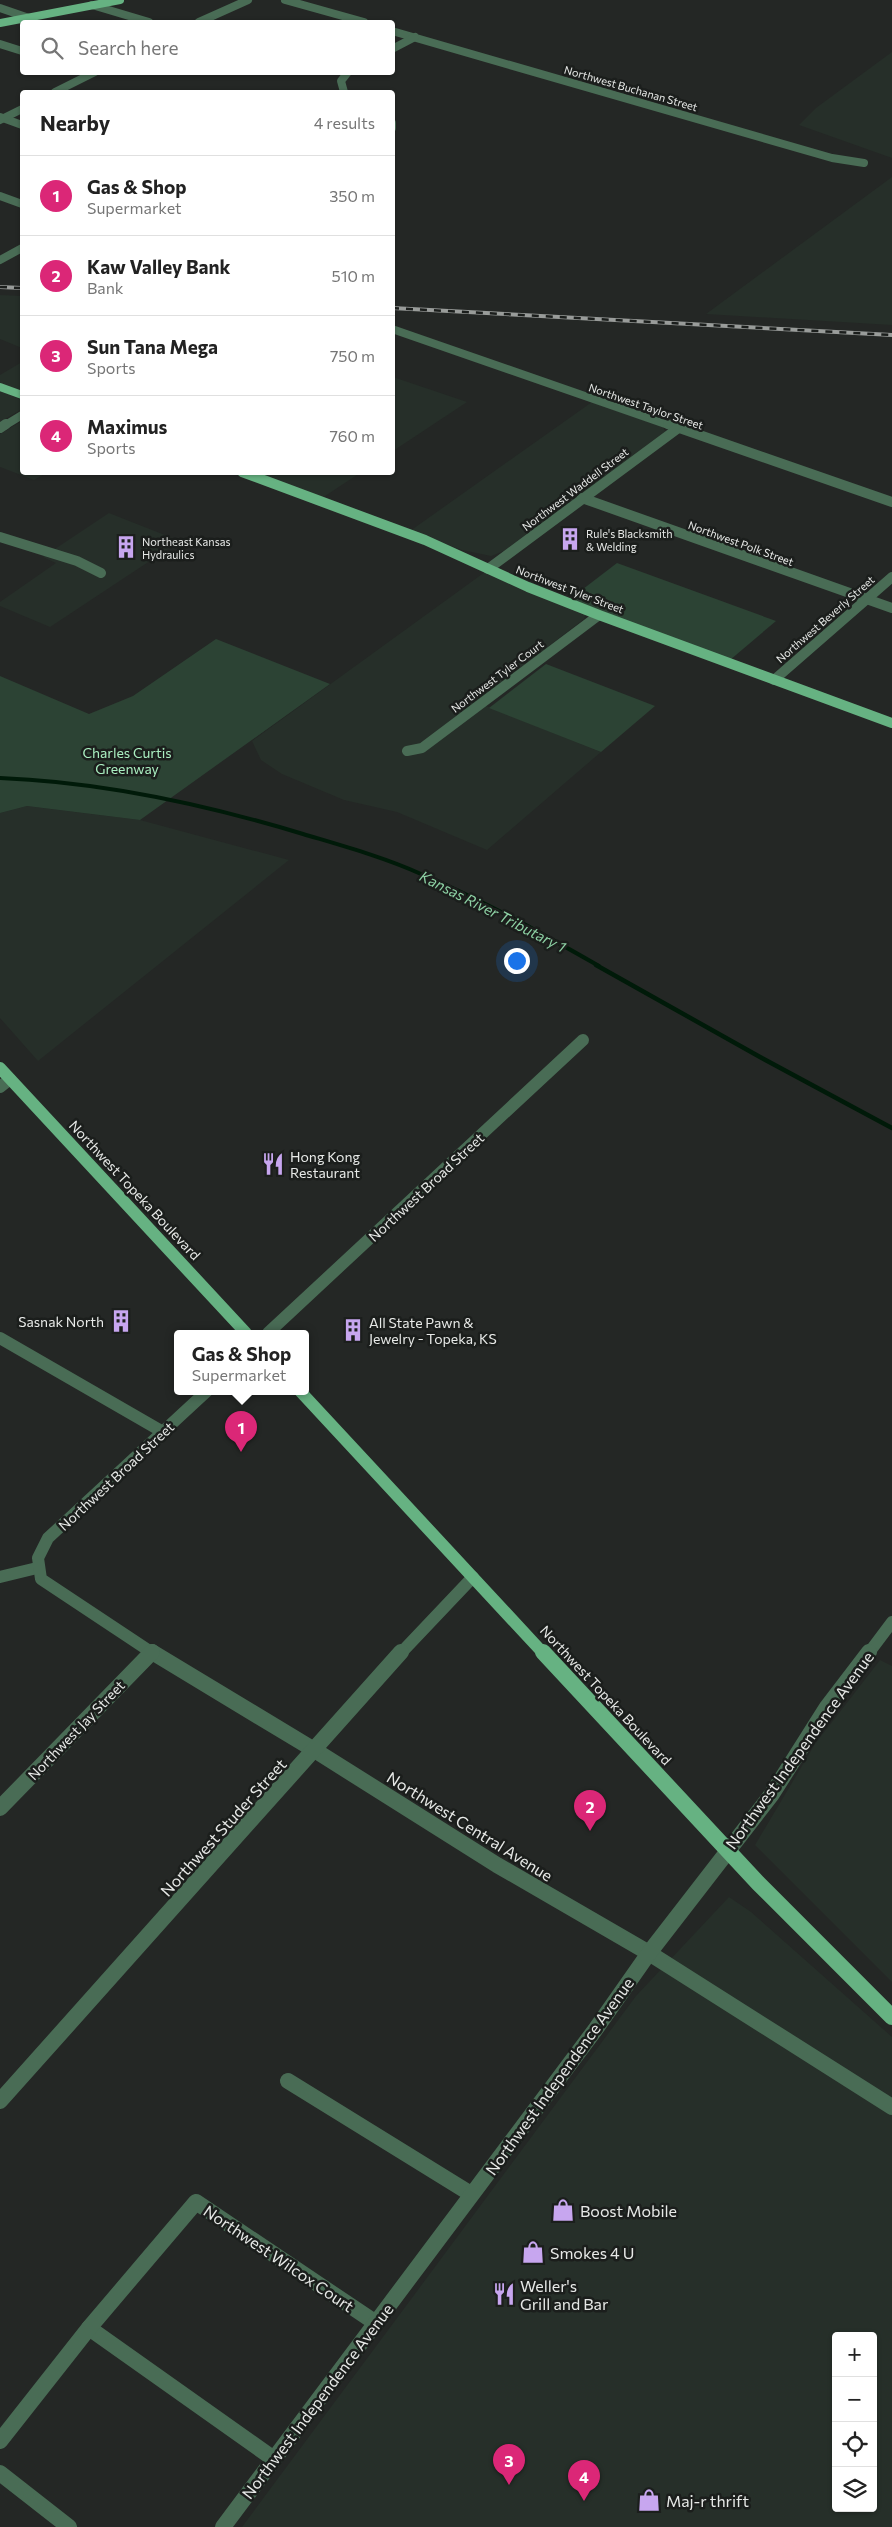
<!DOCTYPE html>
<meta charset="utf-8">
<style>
:root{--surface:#fff;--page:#f2f2f2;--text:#222;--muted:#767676;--line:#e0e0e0;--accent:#db2777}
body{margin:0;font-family:Commissioner,sans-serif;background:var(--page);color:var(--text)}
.controls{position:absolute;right:15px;bottom:15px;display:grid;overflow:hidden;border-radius:5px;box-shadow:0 1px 4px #0004}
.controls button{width:45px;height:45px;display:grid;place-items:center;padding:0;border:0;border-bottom:1px solid var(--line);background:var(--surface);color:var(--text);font:25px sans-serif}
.you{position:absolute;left:516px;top:960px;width:18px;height:18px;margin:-12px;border:4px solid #fff;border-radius:50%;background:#1a73e8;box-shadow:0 0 0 8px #1a73e833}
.badge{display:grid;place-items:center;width:32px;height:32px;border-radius:50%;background:var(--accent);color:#fff;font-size:16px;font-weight:700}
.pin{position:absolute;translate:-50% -41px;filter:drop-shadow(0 1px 2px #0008)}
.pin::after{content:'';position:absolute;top:26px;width:18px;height:15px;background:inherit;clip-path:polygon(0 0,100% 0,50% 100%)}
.popup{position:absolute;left:174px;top:1330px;width:135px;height:65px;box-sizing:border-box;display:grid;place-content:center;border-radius:5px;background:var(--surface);filter:drop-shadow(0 1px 4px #0005);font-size:16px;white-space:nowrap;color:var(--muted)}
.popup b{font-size:19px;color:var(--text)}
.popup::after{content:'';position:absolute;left:50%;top:100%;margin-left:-10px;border:10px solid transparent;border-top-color:var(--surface)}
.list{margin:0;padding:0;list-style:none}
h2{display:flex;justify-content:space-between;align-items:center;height:65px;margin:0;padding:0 20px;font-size:21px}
h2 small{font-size:16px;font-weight:400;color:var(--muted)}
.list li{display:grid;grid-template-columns:32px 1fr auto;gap:15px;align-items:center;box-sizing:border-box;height:80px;padding:0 20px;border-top:1px solid var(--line)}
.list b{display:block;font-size:19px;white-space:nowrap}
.list p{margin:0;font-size:16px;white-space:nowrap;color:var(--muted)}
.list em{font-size:16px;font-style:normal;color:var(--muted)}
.icon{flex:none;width:28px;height:28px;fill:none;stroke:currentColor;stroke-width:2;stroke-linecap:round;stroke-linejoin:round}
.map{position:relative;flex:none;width:892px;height:2527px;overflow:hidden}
.search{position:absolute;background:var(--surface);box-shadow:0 1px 4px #0004;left:20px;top:20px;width:375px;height:55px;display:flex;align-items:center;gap:12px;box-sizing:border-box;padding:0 18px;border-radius:5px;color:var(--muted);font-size:19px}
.panel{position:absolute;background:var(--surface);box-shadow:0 1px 4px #0004;left:20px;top:90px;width:375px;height:385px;border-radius:5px}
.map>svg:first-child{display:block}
.built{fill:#262f29;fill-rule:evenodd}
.green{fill:#2c4334}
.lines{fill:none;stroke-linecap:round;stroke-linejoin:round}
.stream-far1{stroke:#001a09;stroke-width:4}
.stream{stroke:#001a09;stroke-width:4.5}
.minor-far3{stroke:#496c55;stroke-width:8}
.minor-far2{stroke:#496c55;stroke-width:10}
.minor-far1{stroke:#496c55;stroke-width:12}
.minor{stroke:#496c55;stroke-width:16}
.major-far3{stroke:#66b282;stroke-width:8}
.major-far2{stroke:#66b282;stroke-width:10}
.major-far1{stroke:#66b282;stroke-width:12}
.major{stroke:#66b282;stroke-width:16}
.rail-casing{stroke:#999c9a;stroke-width:4}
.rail{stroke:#1b1e1c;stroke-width:2.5;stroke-dasharray:7;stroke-linecap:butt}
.labels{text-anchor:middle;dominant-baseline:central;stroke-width:5;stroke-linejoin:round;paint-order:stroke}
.far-street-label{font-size:11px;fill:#e7e9e7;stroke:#1b1e1c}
.far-poi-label{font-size:11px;fill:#e7e9e7;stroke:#1b1e1c;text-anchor:start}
.park-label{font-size:14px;fill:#aaefc1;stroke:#1b1e1c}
.poi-label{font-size:14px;fill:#e7e9e7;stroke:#1b1e1c;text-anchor:start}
.street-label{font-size:14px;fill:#e7e9e7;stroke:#1b1e1c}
.water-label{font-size:15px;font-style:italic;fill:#8dd1a4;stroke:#1b1e1c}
.near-street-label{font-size:16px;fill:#e7e9e7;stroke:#1b1e1c}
.near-poi-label{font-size:16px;fill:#e7e9e7;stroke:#1b1e1c;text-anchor:start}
</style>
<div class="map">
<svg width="892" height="2527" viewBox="0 0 892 2527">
<rect width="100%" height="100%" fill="#242725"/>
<!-- built -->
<g class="built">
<polygon points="892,52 892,158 799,125 816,108"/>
<polygon points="892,177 892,325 706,314"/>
<polygon points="0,295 22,296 22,348 0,339"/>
<polygon points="22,362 22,391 0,383 0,375"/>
<polygon points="393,377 467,402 393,451"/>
<polygon points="0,391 22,400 22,409 0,422"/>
<polygon points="592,402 663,427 666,433 504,551 491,556 462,550 410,531"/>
<polygon points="22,421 22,472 46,473 34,480 0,467 0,434"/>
<polygon points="253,473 360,473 322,498"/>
<polygon points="109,513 180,541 50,627 0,606 0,602 56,563 43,557"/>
<polygon points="485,572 586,614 584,619 476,702 601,752 487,850 397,812 344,800 282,774 261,760 252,741"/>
<polygon points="27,806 140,820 289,860 38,1061 0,1018 0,813"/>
<polygon points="880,1660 892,1666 892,1982 755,1845 815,1744"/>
<path d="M729 1897 751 1912 892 2037V2527H242L636 1996ZM836 2336H873V2508H836Z"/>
</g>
<!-- green -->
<g class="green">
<polygon points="617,563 776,621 730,660 570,599"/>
<polygon points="216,639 330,684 140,820 27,806 0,813 0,676 89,714 133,696"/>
<polygon points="546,664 655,706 601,752 489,708"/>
</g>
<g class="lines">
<!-- stream-far1 -->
<path class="stream-far1" d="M0 778C104 782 204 804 303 834 343 846 383 857 421 874 483 900 541 933 599 966"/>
<!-- stream -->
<polyline class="stream" points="596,965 760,1057 892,1128"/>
<!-- minor-far3 -->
<g class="minor-far3">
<polyline points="285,0 364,22"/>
<polyline points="92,5 149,22"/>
<polyline points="0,8 29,18"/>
<polyline points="199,22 248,0"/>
<polyline points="392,31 832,158 864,163"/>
<polyline points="0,44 22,51"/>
<polyline points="392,49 415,37"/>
<polyline points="55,92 95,72"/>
<polyline points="344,92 341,81 348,72"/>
<polyline points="0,117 22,125"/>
<polyline points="0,120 22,109"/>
<polyline points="392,123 392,128"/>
<polyline points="0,196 22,204"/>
<polyline points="0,260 22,248"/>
<polyline points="392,329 671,426"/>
<polyline points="4,426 22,415"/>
</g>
<!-- minor-far2 -->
<g class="minor-far2">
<polyline points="668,424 892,502"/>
<polyline points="0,428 6,424"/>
<polyline points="582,498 892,608"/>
<polyline points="0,537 77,561 101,573"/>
<polyline points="488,569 677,429"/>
<polyline points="774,680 892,577"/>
<polyline points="407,751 422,748 599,615"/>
</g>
<!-- minor-far1 -->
<g class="minor-far1">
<polyline points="0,1087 10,1079"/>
<polyline points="268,1333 583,1040"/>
<polyline points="0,1338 163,1432"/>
<polyline points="0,1577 37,1568"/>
<polyline points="151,1654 152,1652"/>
<polyline points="154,1654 41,1579 38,1558 48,1538 207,1391"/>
<polyline points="400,1654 473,1577"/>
<polyline points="868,1654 892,1622"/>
</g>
<!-- minor -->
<g class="minor">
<polyline points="152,1652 316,1751 497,1865 649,1953 892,2107"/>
<polyline points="0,1808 152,1652"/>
<polyline points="288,2081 471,2194"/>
<polyline points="0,2101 401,1652"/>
<polyline points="89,2328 274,2459"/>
<polyline points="0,2441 89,2328 196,2202 376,2323"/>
<polyline points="0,2473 69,2527"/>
<polyline points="223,2527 595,2030 649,1953 772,1794 827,1707 869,1652"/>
</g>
<!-- major-far3 -->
<g class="major-far3">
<polyline points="0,23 120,0"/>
<polyline points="0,387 22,395"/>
</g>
<!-- major-far2 -->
<polyline class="major-far2" points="242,472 425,540 528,587 599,615 892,723"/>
<!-- major-far1 -->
<g class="major-far1">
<polyline points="0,1068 246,1333"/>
<polyline points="300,1391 544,1654"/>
</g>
<!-- major -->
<polyline class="major" points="543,1652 758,1883 892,2017"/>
<defs>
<g id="rail">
<polyline points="0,287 22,288"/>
<polyline points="392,308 892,335"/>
</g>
</defs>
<!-- rail casing -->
<use href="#rail" class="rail-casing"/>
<!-- rail -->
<use href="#rail" class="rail"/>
</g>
<!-- icons -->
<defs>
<symbol id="building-bare" viewBox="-9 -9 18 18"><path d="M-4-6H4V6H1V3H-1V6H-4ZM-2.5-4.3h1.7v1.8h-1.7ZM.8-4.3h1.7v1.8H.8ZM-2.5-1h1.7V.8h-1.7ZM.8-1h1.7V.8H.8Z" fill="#c7a6ef" stroke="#1b1e1c" stroke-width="2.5" paint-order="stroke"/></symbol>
<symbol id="restaurant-bare" viewBox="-9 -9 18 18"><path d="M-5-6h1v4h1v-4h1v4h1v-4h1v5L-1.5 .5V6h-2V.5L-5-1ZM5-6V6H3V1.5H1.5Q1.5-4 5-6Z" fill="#c7a6ef" stroke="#1b1e1c" stroke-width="2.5" paint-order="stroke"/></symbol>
<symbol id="shop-bare" viewBox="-9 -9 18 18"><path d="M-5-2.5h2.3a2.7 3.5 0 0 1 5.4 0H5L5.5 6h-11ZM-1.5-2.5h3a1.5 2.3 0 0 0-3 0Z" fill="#c7a6ef" stroke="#1b1e1c" stroke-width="2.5" paint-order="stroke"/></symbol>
</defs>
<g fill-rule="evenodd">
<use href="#building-bare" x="554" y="523" width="32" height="32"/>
<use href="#building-bare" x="110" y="531" width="32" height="32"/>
<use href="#restaurant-bare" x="257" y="1148" width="32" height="32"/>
<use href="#building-bare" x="105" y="1305" width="32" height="32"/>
<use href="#building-bare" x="337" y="1314" width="32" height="32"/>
<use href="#shop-bare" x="547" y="2194" width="32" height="32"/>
<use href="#shop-bare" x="517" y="2236" width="32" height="32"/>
<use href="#restaurant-bare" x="488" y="2278" width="32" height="32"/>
<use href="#shop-bare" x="633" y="2484" width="32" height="32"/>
</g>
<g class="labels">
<!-- far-street labels -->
<g class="far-street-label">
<text transform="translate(631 88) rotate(16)">Northwest Buchanan Street</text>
<text transform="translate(646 406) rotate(19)">Northwest Taylor Street</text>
<text transform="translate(575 489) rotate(-37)">Northwest Waddell Street</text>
<text transform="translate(741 543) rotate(20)">Northwest Polk Street</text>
<text transform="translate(570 589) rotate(21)">Northwest Tyler Street</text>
<text transform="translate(825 619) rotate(-41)">Northwest Beverly Street</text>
<text transform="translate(497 676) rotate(-37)">Northwest Tyler Court</text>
</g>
<!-- far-poi labels -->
<g class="far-poi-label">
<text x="586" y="533">Rule's Blacksmith<tspan x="586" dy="13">&amp; Welding</tspan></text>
<text x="142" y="541">Northeast Kansas<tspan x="142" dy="13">Hydraulics</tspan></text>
</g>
<!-- park labels -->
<g class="park-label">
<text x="127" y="752">Charles Curtis<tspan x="127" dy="16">Greenway</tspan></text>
</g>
<!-- poi labels -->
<g class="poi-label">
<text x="290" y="1156">Hong Kong<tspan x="290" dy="16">Restaurant</tspan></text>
<text x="104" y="1321" text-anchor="end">Sasnak North</text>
<text x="369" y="1322">All State Pawn &amp;<tspan x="369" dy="16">Jewelry - Topeka, KS</tspan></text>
</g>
<!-- street labels -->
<g class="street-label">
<text transform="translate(426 1187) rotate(-43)">Northwest Broad Street</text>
<text transform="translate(135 1190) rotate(47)">Northwest Topeka Boulevard</text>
<text transform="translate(116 1476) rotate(-43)">Northwest Broad Street</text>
<text transform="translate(606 1695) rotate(47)">Northwest Topeka Boulevard</text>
<text transform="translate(76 1730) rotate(-46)">Northwest Jay Street</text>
</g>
<!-- water labels -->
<g class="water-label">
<text transform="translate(493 911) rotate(27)">Kansas River Tributary 1</text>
</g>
<!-- near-street labels -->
<g class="near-street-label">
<text transform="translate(799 1750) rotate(-54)">Northwest Independence Avenue</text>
<text transform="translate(470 1826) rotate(32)">Northwest Central Avenue</text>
<text transform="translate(223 1827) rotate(-48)">Northwest Studer Street</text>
<text transform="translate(559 2076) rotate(-54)">Northwest Independence Avenue</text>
<text transform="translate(279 2258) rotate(34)">Northwest Wilcox Court</text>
<text transform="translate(317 2401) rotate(-53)">Northwest Independence Avenue</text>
</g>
<!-- near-poi labels -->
<g class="near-poi-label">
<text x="580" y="2210">Boost Mobile</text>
<text x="550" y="2252">Smokes 4 U</text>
<text x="520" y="2285">Weller's<tspan x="520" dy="18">Grill and Bar</tspan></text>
<text x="666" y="2500">Maj-r thrift</text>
</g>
</g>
</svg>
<div class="controls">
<button>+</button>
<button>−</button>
<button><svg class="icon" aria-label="locate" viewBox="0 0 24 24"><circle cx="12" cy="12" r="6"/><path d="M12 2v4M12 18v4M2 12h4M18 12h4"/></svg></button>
<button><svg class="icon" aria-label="layers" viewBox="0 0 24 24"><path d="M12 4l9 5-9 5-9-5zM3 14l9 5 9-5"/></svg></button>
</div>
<div class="you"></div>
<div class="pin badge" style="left:241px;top:1452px">1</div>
<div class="popup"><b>Gas &amp; Shop</b>Supermarket</div>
<div class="pin badge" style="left:590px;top:1831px">2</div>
<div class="pin badge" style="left:509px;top:2485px">3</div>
<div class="pin badge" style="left:584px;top:2501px">4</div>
<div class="search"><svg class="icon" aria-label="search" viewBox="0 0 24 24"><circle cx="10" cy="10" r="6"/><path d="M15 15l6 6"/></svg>Search here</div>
<section class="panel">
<h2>Nearby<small>4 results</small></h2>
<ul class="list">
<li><span class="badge">1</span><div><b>Gas &amp; Shop</b><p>Supermarket</p></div><em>350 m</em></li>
<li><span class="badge">2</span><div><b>Kaw Valley Bank</b><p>Bank</p></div><em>510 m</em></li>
<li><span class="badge">3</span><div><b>Sun Tana Mega</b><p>Sports</p></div><em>750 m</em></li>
<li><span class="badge">4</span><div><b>Maximus</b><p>Sports</p></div><em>760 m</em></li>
</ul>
</section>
</div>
